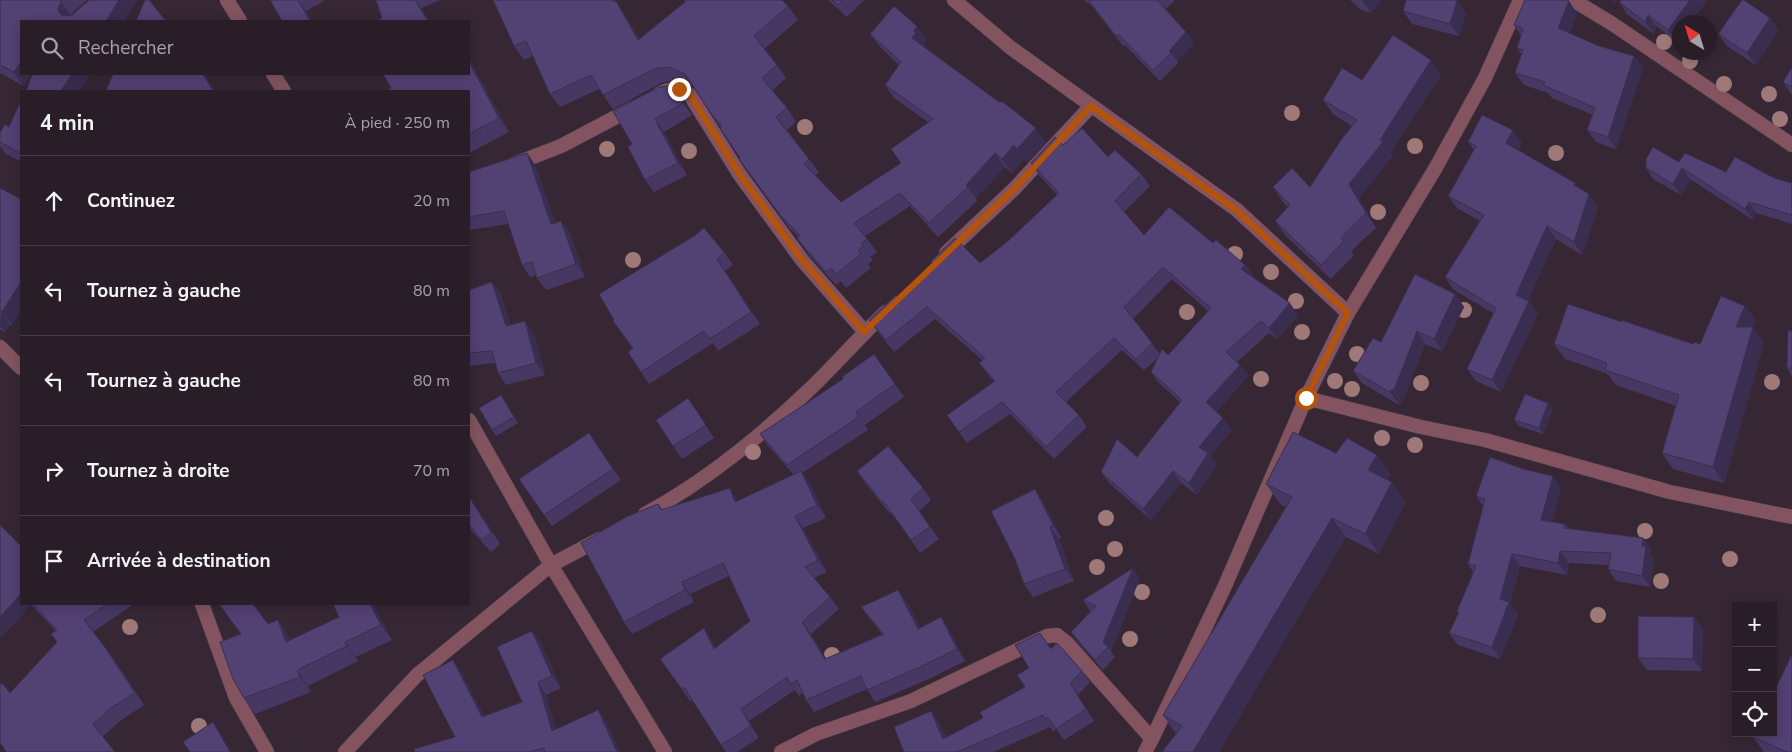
<!DOCTYPE html>
<html lang="fr">
<meta charset="utf-8">
<style>
:root{--surface:#291d28;--page:#312630;--text:#f1f3f6;--muted:#a5a2a8;--line:#453b45}
body{margin:0;font-family:"Nunito Sans",sans-serif;background:var(--page);color:var(--text)}
.controls{position:absolute;right:15px;bottom:15px;display:grid;overflow:hidden;border-radius:0px;box-shadow:0 2px 12px #0003}
.controls button{width:45px;height:45px;display:grid;place-items:center;padding:0;border:0;border-bottom:1px solid var(--line);background:var(--surface);color:var(--text);font:25px sans-serif}
.compass{position:absolute;left:1672px;top:15px;width:45px;height:45px;border-radius:50%;background:var(--surface);box-shadow:0 2px 12px #0003;rotate:322deg}
.stop{position:absolute;width:15px;height:15px;margin:-11px;border:4px solid #b45309;border-radius:50%;background:#fff}
.stop.end{background:#b45309;border-color:#fff;box-shadow:0 1px 5px #0008}
.list{margin:0;padding:0;list-style:none}
h2{display:flex;justify-content:space-between;align-items:center;height:65px;margin:0;padding:0 20px;font-size:21px}
h2 small{font-size:16px;font-weight:400;color:var(--muted)}
.list li{display:grid;grid-template-columns:32px 1fr auto;gap:15px;align-items:center;box-sizing:border-box;height:90px;padding:0 20px;border-top:1px solid var(--line)}
.list b{display:block;font-size:19px;white-space:nowrap}
.list em{font-size:16px;font-style:normal;color:var(--muted)}
.icon{flex:none;width:28px;height:28px;fill:none;stroke:currentColor;stroke-width:2;stroke-linecap:round;stroke-linejoin:round}
.map{position:relative;flex:none;width:1792px;height:752px;overflow:hidden}
.search{position:absolute;background:var(--surface);box-shadow:0 2px 12px #0003;left:20px;top:20px;width:450px;height:55px;display:flex;align-items:center;gap:12px;box-sizing:border-box;padding:0 18px;border-radius:0px;color:var(--muted);font-size:19px}
.panel{position:absolute;background:var(--surface);box-shadow:0 2px 12px #0003;left:20px;top:90px;width:450px;height:515px;border-radius:0px}
.map>svg:first-child{display:block}
.lines{fill:none;stroke-linecap:round;stroke-linejoin:round}
.minor-casing{stroke:#524350;stroke-width:15}
.minor{stroke:#835460;stroke-width:14}
.tree{fill:#9f7977}
.wall{fill:#473863;fill-rule:evenodd}
.shaded-wall{fill:#392e50}
.building{fill:#524173;stroke:#392e50}
.route{stroke:#b45309;stroke-width:6}
</style>
<div class="map">
<svg width="1792" height="752" viewBox="0 0 1792 752">
<rect width="100%" height="100%" fill="#372735"/>
<g class="lines">
<defs>
<g id="minor">
<polyline points="227,0 240,21"/>
<polyline points="954,0 1011,48 1237,210 1348,313"/>
<polyline points="1573,0 1611,23 1792,145"/>
<polyline points="273,74 284,91"/>
<path d="M659 94C670 88 678 88 690 95L740 175 802 260 865 332"/>
<polyline points="512,165 561,146 633,108"/>
<polyline points="946,253 1014,189 1091,106"/>
<polyline points="0,347 21,368"/>
<polyline points="1306,398 1421,427 1485,440 1670,492 1792,517"/>
<polyline points="469,420 551,565 665,752"/>
<path d="M645 514C706 481 761 436 811 388 837 363 860 336 886 312"/>
<polyline points="202,604 236,698 267,752"/>
<polyline points="345,752 417,675 551,565 600,539"/>
<polyline points="781,752 816,734 911,701 1047,636 1057,635 1067,643 1152,739"/>
<polyline points="1145,752 1152,739 1224,588 1306,398 1348,313 1435,169 1485,78 1520,0"/>
</g>
</defs>
<!-- minor casing -->
<use href="#minor" class="minor-casing"/>
<!-- minor -->
<use href="#minor" class="minor"/>
</g>
<!-- trees -->
<g class="tree">
<circle cx="1664" cy="42" r="8"/>
<circle cx="1690" cy="61" r="8"/>
<circle cx="1724" cy="84" r="8"/>
<circle cx="1769" cy="94" r="8"/>
<circle cx="1292" cy="113" r="8"/>
<circle cx="1780" cy="119" r="8"/>
<circle cx="805" cy="127" r="8"/>
<circle cx="1415" cy="146" r="8"/>
<circle cx="607" cy="149" r="8"/>
<circle cx="689" cy="151" r="8"/>
<circle cx="1556" cy="153" r="8"/>
<circle cx="1378" cy="212" r="8"/>
<circle cx="1235" cy="254" r="8"/>
<circle cx="633" cy="260" r="8"/>
<circle cx="1271" cy="272" r="8"/>
<circle cx="1296" cy="301" r="8"/>
<circle cx="1464" cy="310" r="8"/>
<circle cx="1187" cy="312" r="8"/>
<circle cx="1302" cy="332" r="8"/>
<circle cx="1357" cy="354" r="8"/>
<circle cx="1261" cy="379" r="8"/>
<circle cx="1335" cy="381" r="8"/>
<circle cx="1772" cy="382" r="8"/>
<circle cx="1421" cy="383" r="8"/>
<circle cx="1352" cy="389" r="8"/>
<circle cx="1382" cy="438" r="8"/>
<circle cx="1415" cy="445" r="8"/>
<circle cx="753" cy="452" r="8"/>
<circle cx="1106" cy="518" r="8"/>
<circle cx="1645" cy="531" r="8"/>
<circle cx="1115" cy="549" r="8"/>
<circle cx="1730" cy="559" r="8"/>
<circle cx="1097" cy="567" r="8"/>
<circle cx="1661" cy="581" r="8"/>
<circle cx="1142" cy="592" r="8"/>
<circle cx="1598" cy="615" r="8"/>
<circle cx="130" cy="627" r="8"/>
<circle cx="1130" cy="639" r="8"/>
<circle cx="832" cy="655" r="8"/>
<circle cx="199" cy="726" r="8"/>
</g>
<!-- wall -->
<g class="wall">
<polygon points="0,0 87,0 70,15 72,15 89,0 137,0 124,21 21,21 23,86 0,73"/>
<polygon points="270,0 324,0 324,1 306,11 312,21 282,21"/>
<polygon points="376,0 440,0 421,8 382,18"/>
<polygon points="615,0 625,15 639,39 788,6 798,20 764,49 777,65 786,78 772,91 787,108 796,122 787,130 819,172 815,176 841,202 901,163 928,122 894,98 885,85 899,65 880,47 870,34 927,40 924,44 925,48 1046,142 1027,162 1024,159 1012,173 1005,167 976,198 977,201 938,237 910,206 865,236 877,252 870,257 873,260 868,264 871,268 846,288 841,281 836,285 809,255 797,237 798,236 790,229 749,172 740,158 694,87 678,80 663,82 613,109 599,89 560,107 550,94 533,56 524,60 514,46"/>
<polygon points="828,0 864,0 847,17"/>
<polygon points="1084,0 1175,0 1166,9 1186,32 1194,43 1177,61 1178,63 1160,81 1125,45 1123,46 1091,5"/>
<polygon points="1350,0 1381,0 1371,13 1361,10"/>
<polygon points="1622,0 1707,0 1677,42 1656,26 1654,34 1627,14 1619,2"/>
<polygon points="1457,1 1466,13 1459,36 1412,24 1403,11"/>
<polygon points="1577,13 1570,33 1643,68 1616,149 1596,142 1587,130 1593,115 1552,98 1548,93 1524,85 1515,73 1521,54 1517,48 1521,36 1514,25"/>
<polygon points="1779,30 1756,65 1727,46 1718,34"/>
<polygon points="1431,60 1441,75 1390,153 1393,156 1359,198 1376,228 1351,251 1354,255 1331,279 1285,235 1275,221 1288,207 1283,202 1273,187 1310,187 1352,126 1333,114 1323,100 1362,80"/>
<polygon points="471,62 509,132 469,153 469,91 391,88"/>
<polygon points="1792,67 1792,95 1783,82"/>
<polygon points="675,89 692,115 664,132 687,175 654,192 645,180 632,144"/>
<polygon points="21,100 21,162 5,153 0,146 0,142 9,127"/>
<polygon points="1468,142 1522,143 1518,150 1578,188 1598,207 1582,255 1556,239 1528,300 1529,301 1538,313 1501,392 1476,381 1467,369 1493,313 1454,290 1445,277 1480,221 1457,208 1448,196 1474,150"/>
<path d="M1063 145 1108 157 1141 174 1150 186 1124 212 1144 235 1213 243 1245 265 1254 276 1253 277 1298 315 1277 339 1269 333 1237 362 1240 365 1248 376 1216 412 1232 430 1210 456 1217 465 1197 495 1181 483 1151 520 1109 483 1101 472 1137 457 1180 402 1159 383 1151 372 1158 358 1144 370 1122 350 1066 402 1079 415 1087 427 1054 459 1010 414 967 443 947 415 994 382 979 363 982 360 935 319 894 352 878 332 869 320 899 299 934 265 931 261 980 263 1007 242 1057 195 1039 175 1031 163ZM1172 279 1208 311 1168 355 1160 354 1133 319Z"/>
<polygon points="527,153 535,165 555,223 561,221 570,233 585,277 546,290 537,278 536,275 530,277 522,265 508,224 469,230 469,172"/>
<polygon points="1679,162 1726,172 1774,178 1792,183 1792,224 1756,213 1753,220 1690,179 1681,195 1653,179 1646,168"/>
<polygon points="0,188 21,199 21,310 12,325 10,325 5,332 0,330"/>
<polygon points="724,252 733,265 725,271 760,324 718,351 713,343 649,384 641,372 633,349 613,321"/>
<polygon points="469,290 501,294 510,325 534,333 545,375 506,385 498,373 495,363 469,366"/>
<polygon points="1455,294 1464,307 1442,351 1425,344 1402,403 1401,402 1399,405 1362,383 1353,371 1381,342"/>
<polygon points="1745,306 1756,321 1753,328 1764,343 1724,483 1673,469 1662,453 1676,406 1616,385 1608,374 1565,359 1554,344 1700,344"/>
<polygon points="1792,331 1792,376 1787,368"/>
<polygon points="874,354 904,397 865,425 868,430 802,473 810,483 826,518 803,528 827,572 814,578 830,597 839,609 811,634 826,659 882,634 870,619 861,607 898,590 907,602 920,628 941,617 949,629 965,661 931,678 875,702 867,689 814,712 806,700 803,693 799,696 795,690 749,721 759,738 737,752 726,752 692,700 690,701 660,659 712,641 716,648 750,621 729,576 690,594 694,602 632,634 624,622 658,504 663,510 739,500 794,475 769,447 760,434 843,379"/>
<polygon points="501,395 518,423 496,436 492,430"/>
<polygon points="688,398 714,438 682,459 673,446"/>
<polygon points="1548,403 1553,409 1543,434 1519,426 1514,420"/>
<polygon points="589,433 621,480 552,526 519,479"/>
<polygon points="1336,453 1377,455 1391,474 1388,479 1406,502 1379,554 1346,537 1176,734 1163,715 1286,507 1280,504 1266,484"/>
<polygon points="857,471 923,488 931,500 919,511 939,539 920,553 892,513 890,514 865,483"/>
<polygon points="1561,488 1552,522 1565,524 1569,529 1643,538 1651,549 1651,554 1654,559 1650,587 1616,581 1608,569 1609,565 1569,563 1567,575 1520,566 1510,603 1518,614 1500,659 1458,645 1449,633 1458,613 1457,611 1473,572 1468,564 1483,506 1476,496"/>
<polygon points="469,496 500,544 491,552 469,528"/>
<polygon points="1043,501 1061,538 1059,539 1074,581 1033,597 1024,584"/>
<polygon points="0,525 21,604 134,604 93,632 113,658 144,705 120,721 103,736 3,747 0,744 0,685 10,693 57,642 51,634 56,631 31,605 2,637 0,635"/>
<polygon points="1140,578 1111,651 1115,657 1103,670 1078,642 1071,632 1091,611 1090,611 1083,600"/>
<polygon points="333,604 373,604 392,640 356,657 358,661 308,686 311,692 255,714 244,698 241,634 278,620 288,635 290,640 339,617"/>
<polygon points="1703,629 1702,671 1647,670 1638,658"/>
<polygon points="541,643 561,688 546,695 556,729 598,710 606,722 620,752 415,752 455,737 461,672 484,716 522,702"/>
<polygon points="1051,649 1082,671 1090,682 1078,695 1094,721 1064,740 1056,729 1053,731 1050,727 993,752 904,752 931,711 939,723 946,737 983,718 1025,687 1029,668"/>
<polygon points="1753,737 1792,752 1764,752"/>
</g>
<!-- shaded-wall -->
<g class="shaded-wall">
<polygon points="119,0 137,0 124,21 106,21"/>
<polygon points="298,0 306,11 312,21 310,21"/>
<polygon points="415,0 421,8 430,21 428,21"/>
<polygon points="1362,0 1381,0 1371,13"/>
<polygon points="1611,0 1617,0 1614,4"/>
<polygon points="1690,0 1707,0 1691,22 1680,22 1680,38 1677,42 1668,30"/>
<polygon points="61,1 70,15 68,21 60,14 58,9"/>
<polygon points="616,1 625,15 647,53 638,40"/>
<polygon points="1457,1 1466,13 1459,36 1450,24"/>
<polygon points="1569,1 1577,13 1567,40 1558,28"/>
<polygon points="1648,15 1656,26 1654,34 1645,22"/>
<polygon points="1770,18 1779,30 1756,65 1747,53"/>
<polygon points="917,26 927,40 924,44 926,47 922,52 912,38 914,31"/>
<polygon points="1186,32 1194,43 1177,61 1169,51"/>
<polygon points="1634,56 1643,68 1616,149 1608,137"/>
<polygon points="469,59 471,62 509,132 499,118 469,62"/>
<polygon points="1431,60 1441,75 1390,153 1393,156 1359,198 1376,228 1366,213 1349,184 1380,140"/>
<polygon points="21,61 21,74 31,74 23,86 14,72"/>
<polygon points="72,74 90,74 79,91 61,91"/>
<polygon points="203,74 204,74 215,91 213,91"/>
<polygon points="675,89 684,102 692,115 683,103"/>
<polygon points="655,119 664,132 687,175 678,163"/>
<polygon points="1036,128 1046,142 1027,162 1017,149"/>
<polygon points="1513,130 1522,143 1515,156 1506,143"/>
<polygon points="1014,145 1024,159 1012,173 1002,159"/>
<polygon points="527,153 535,165 559,236 551,224"/>
<polygon points="995,153 1005,167 976,198 966,185"/>
<polygon points="1682,168 1690,179 1681,195 1673,184"/>
<polygon points="1589,194 1598,207 1582,255 1574,242"/>
<polygon points="1749,202 1756,213 1753,220 1745,209"/>
<polygon points="561,221 570,233 585,277 576,264"/>
<polygon points="1547,226 1556,239 1525,307 1516,295"/>
<polygon points="717,259 725,271 760,324 751,312"/>
<polygon points="1245,265 1254,276 1249,281 1241,269"/>
<polygon points="21,282 21,310 12,325 2,312"/>
<polygon points="492,282 501,294 515,338 506,326"/>
<polygon points="1455,294 1464,307 1442,351 1434,339"/>
<polygon points="1529,301 1538,313 1501,392 1492,380"/>
<polygon points="1290,303 1298,315 1277,339 1269,328"/>
<polygon points="1745,306 1756,321 1753,328 1764,343 1724,483 1713,467 1736,327"/>
<polygon points="1,311 10,325 5,332 0,326"/>
<polygon points="525,321 534,333 545,375 536,363"/>
<polygon points="1417,331 1425,344 1402,403 1394,390"/>
<polygon points="1240,365 1248,376 1214,414 1206,402"/>
<polygon points="1392,389 1401,402 1399,405 1390,392"/>
<polygon points="1548,403 1553,409 1543,434 1539,428"/>
<polygon points="1223,418 1232,430 1210,456 1217,465 1197,495 1189,483 1199,447"/>
<polygon points="1377,455 1391,474 1382,489 1368,470"/>
<polygon points="801,471 810,483 826,518 817,505"/>
<polygon points="1173,471 1181,483 1151,520 1143,509"/>
<polygon points="1553,476 1561,488 1549,532 1541,520"/>
<polygon points="1392,482 1406,502 1379,554 1365,534"/>
<polygon points="730,488 738,500 743,514 735,502"/>
<polygon points="1035,489 1043,501 1061,538 1053,525"/>
<polygon points="469,496 500,544 469,497"/>
<polygon points="795,516 803,528 827,572 818,560"/>
<polygon points="1332,518 1346,537 1219,752 1193,752"/>
<polygon points="1050,527 1059,539 1074,581 1065,569"/>
<polygon points="1643,538 1651,549 1651,554 1654,559 1650,587 1642,576"/>
<polygon points="1560,551 1569,563 1567,575 1558,563"/>
<polygon points="1512,554 1520,566 1510,603 1518,614 1500,659 1492,647 1500,599"/>
<polygon points="1133,568 1140,578 1111,651 1103,642"/>
<polygon points="682,582 690,594 694,602 685,590"/>
<polygon points="898,590 907,602 926,641 918,629"/>
<polygon points="21,594 21,604 30,604 31,605 2,637 0,634 0,617"/>
<polygon points="370,604 373,604 392,640 381,625"/>
<polygon points="941,617 949,629 965,661 957,649"/>
<polygon points="1694,617 1703,629 1702,671 1693,659"/>
<polygon points="278,620 288,635 297,658 286,642"/>
<polygon points="802,622 811,634 834,671 825,659"/>
<polygon points="704,628 712,641 722,661 714,649"/>
<polygon points="532,631 541,643 561,688 552,676"/>
<polygon points="345,642 356,657 358,661 347,646"/>
<polygon points="453,660 461,672 491,729 482,717"/>
<polygon points="297,670 308,686 311,692 300,677"/>
<polygon points="538,682 546,695 561,743 552,731"/>
<polygon points="1070,683 1078,695 1094,721 1086,709"/>
<polygon points="741,709 749,721 759,738 751,726"/>
<polygon points="598,710 606,722 620,752 617,752"/>
<polygon points="931,711 939,723 951,750 943,739"/>
<polygon points="213,722 218,729 231,752 230,752"/>
</g>
<!-- building -->
<g class="building">
<polygon points="0,0 62,0 61,1 58,9 60,14 64,16 72,15 89,0 119,0 106,21 21,21 21,61 14,72 0,65"/>
<polygon points="145,0 149,0 166,21 136,21"/>
<polygon points="270,0 298,0 310,21 282,21"/>
<polygon points="376,0 415,0 428,21 375,21 382,18"/>
<polygon points="493,0 613,0 614,2 616,1 638,40 685,2 684,0 782,0 788,6 754,36 777,65 762,78 787,108 776,117 809,159 804,164 841,202 901,163 891,149 933,119 885,85 901,62 870,34 894,6 917,26 914,31 916,33 912,38 999,102 1003,102 1036,128 1017,149 1014,145 1002,159 995,153 966,185 968,187 929,223 900,193 854,223 867,239 861,243 863,246 858,250 861,254 836,274 831,268 826,272 799,241 797,237 800,235 780,215 739,159 740,158 720,128 722,126 712,115 685,74 669,67 654,69 603,95 591,75 550,94 526,41 514,46"/>
<polygon points="833,0 842,0 838,5"/>
<polygon points="1088,0 1157,0 1186,32 1169,51 1171,53 1153,70 1118,34 1116,36"/>
<polygon points="1406,0 1455,0 1457,1 1450,24 1403,11"/>
<polygon points="1525,0 1568,0 1569,1 1558,28 1599,46 1634,56 1608,137 1587,130 1595,108 1543,85 1545,82 1515,73 1523,50 1517,48 1523,29 1514,25"/>
<polygon points="1622,0 1690,0 1668,30 1648,15 1645,22 1619,2"/>
<polygon points="1742,0 1744,0 1770,18 1747,53 1718,34"/>
<polygon points="1393,35 1431,60 1380,140 1383,142 1349,184 1366,213 1341,238 1344,241 1321,265 1275,221 1290,205 1273,187 1292,168 1310,187 1341,140 1357,120 1323,100 1342,68 1362,80"/>
<polygon points="469,62 499,118 469,134 469,91 385,91 391,88 383,74 469,74"/>
<polygon points="1792,67 1792,87 1783,82"/>
<polygon points="33,74 72,74 61,91 26,91 30,81 29,81"/>
<polygon points="113,74 203,74 213,91 106,91"/>
<polygon points="669,86 675,89 683,103 655,119 678,163 645,180 628,147 632,144 613,111 659,87"/>
<polygon points="21,100 21,152 20,153 0,142 0,133 5,124 9,127"/>
<polygon points="1482,115 1513,130 1506,143 1575,183 1574,185 1589,194 1574,242 1547,226 1516,295 1529,301 1492,380 1467,369 1496,308 1445,277 1484,215 1448,196 1476,146 1468,142"/>
<polygon points="1082,128 1108,157 1115,150 1141,174 1115,201 1144,235 1169,207 1213,243 1216,240 1245,265 1241,269 1290,303 1269,328 1261,321 1226,352 1240,365 1206,402 1223,418 1199,447 1208,453 1189,483 1173,471 1143,509 1101,472 1117,439 1137,457 1182,400 1151,372 1162,349 1168,355 1211,308 1163,267 1124,307 1152,343 1136,359 1114,338 1056,392 1079,415 1046,447 1002,402 959,432 947,415 995,381 979,363 985,358 927,307 886,340 869,320 896,295 899,299 934,265 931,261 955,238 980,263 1007,242 1059,193 1031,163 1055,137 1063,145"/>
<polygon points="1653,147 1679,162 1685,153 1726,172 1735,157 1774,178 1792,183 1792,215 1749,202 1745,209 1682,168 1673,184 1646,168 1646,159"/>
<polygon points="527,153 551,224 561,221 576,264 537,278 532,262 522,265 504,211 469,217 469,172"/>
<polygon points="0,188 21,199 21,282 2,312 1,311 0,312"/>
<polygon points="704,228 724,252 717,259 751,312 710,339 704,331 641,372 628,352 633,348 613,321 614,320 599,294 694,236"/>
<polygon points="1415,274 1455,294 1434,339 1417,331 1394,390 1392,389 1390,392 1353,371 1373,338 1381,342"/>
<polygon points="492,282 506,326 525,321 536,363 498,373 492,351 469,353 469,290"/>
<polygon points="1721,296 1745,306 1736,327 1753,327 1713,467 1662,453 1679,395 1605,370 1607,363 1554,344 1568,304 1622,322 1622,320 1636,325 1693,344 1694,342 1700,344"/>
<polygon points="1788,331 1792,331 1792,368 1787,368"/>
<polygon points="874,354 895,384 856,412 859,417 787,465 760,434 843,379 842,377"/>
<polygon points="1525,394 1548,403 1539,428 1514,420"/>
<polygon points="501,395 514,417 492,430 479,408"/>
<polygon points="688,398 706,425 673,446 656,420"/>
<polygon points="1293,432 1336,453 1347,438 1377,455 1368,470 1392,482 1365,534 1332,518 1193,752 1162,752 1182,726 1163,715 1292,497 1266,484"/>
<polygon points="589,433 613,469 544,515 519,479"/>
<polygon points="888,446 923,488 911,499 930,527 911,540 883,501 882,502 857,471"/>
<polygon points="1490,457 1523,469 1553,476 1541,520 1565,524 1564,528 1643,538 1642,546 1646,547 1642,576 1608,569 1611,553 1560,551 1558,563 1512,554 1500,599 1509,602 1492,647 1449,633 1459,612 1457,611 1476,566 1468,564 1485,499 1476,496"/>
<polygon points="801,471 817,505 795,516 818,560 805,567 830,597 802,622 825,659 884,634 861,607 898,590 918,629 941,617 957,649 922,666 867,690 861,676 806,700 797,680 790,684 787,677 741,709 751,726 721,745 684,687 682,689 660,659 704,628 714,649 750,621 723,563 682,582 685,590 624,622 581,543 626,517 658,504 661,510 730,488 735,502"/>
<polygon points="1035,489 1053,525 1050,527 1065,569 1024,584 1015,559 991,511"/>
<polygon points="469,497 491,532 482,540 469,525"/>
<polygon points="0,525 21,546 21,594 0,617"/>
<polygon points="1133,568 1103,642 1108,647 1095,660 1071,632 1096,606 1083,600"/>
<polygon points="33,604 108,604 84,620 104,646 135,693 111,708 93,724 115,752 6,752 0,742 0,685 2,683 10,693 57,642 51,634 57,630"/>
<polygon points="219,604 253,604 268,624 278,620 286,642 339,617 333,604 370,604 381,625 345,642 347,646 297,670 300,677 244,698 233,679 220,642 241,634"/>
<polygon points="1638,616 1694,617 1693,659 1638,658"/>
<polygon points="532,631 552,676 538,682 552,731 598,710 617,752 545,752 544,748 529,752 415,752 414,749 455,737 423,675 453,660 482,717 522,702 497,647"/>
<polygon points="1040,633 1051,649 1057,643 1082,671 1070,683 1086,709 1056,729 1048,717 1045,719 1043,715 957,752 904,752 894,727 931,711 943,739 983,718 980,712 1025,687 1017,675 1029,668 1015,645"/>
<polygon points="1792,654 1792,752 1787,752 1753,737 1755,733 1773,733 1773,694"/>
<polygon points="213,722 230,752 190,752 183,742"/>
</g>
<g class="lines">
<!-- route -->
<polyline class="route" points="679,89 690,95 740,175 802,260 864,332 1014,189 1091,106 1236,210 1348,313 1306,398"/>
</g>
</svg>
<div class="controls">
<button>+</button>
<button>−</button>
<button><svg class="icon" aria-label="locate" viewBox="0 0 24 24"><circle cx="12" cy="12" r="6"/><path d="M12 2v4M12 18v4M2 12h4M18 12h4"/></svg></button>
</div>
<svg class="compass" viewBox="-18 -18 36 36"><path d="M0-13l5 13h-10z" fill="#e53935"/><path d="M0 13l5-13h-10z" fill="#a5a2a8"/></svg>
<div class="stop" style="left:1306px;top:398px"></div>
<div class="stop end" style="left:679px;top:89px"></div>
<div class="search"><svg class="icon" aria-label="search" viewBox="0 0 24 24"><circle cx="10" cy="10" r="6"/><path d="M15 15l6 6"/></svg>Rechercher</div>
<section class="panel">
<h2>4 min<small>À pied · 250 m</small></h2>
<ul class="list">
<li><svg class="icon" aria-label="ahead" viewBox="0 0 24 24"><path d="M12 20V5M6 11l6-6 6 6"/></svg><div><b>Continuez</b></div><em>20 m</em></li>
<li><svg class="icon" aria-label="left" viewBox="0 0 24 24"><path d="M17 20v-9H6M10 6l-5 5 5 5"/></svg><div><b>Tournez à gauche</b></div><em>80 m</em></li>
<li><svg class="icon" aria-label="left" viewBox="0 0 24 24"><path d="M17 20v-9H6M10 6l-5 5 5 5"/></svg><div><b>Tournez à gauche</b></div><em>80 m</em></li>
<li><svg class="icon" aria-label="right" viewBox="0 0 24 24"><path d="M7 20v-9h11M14 6l5 5-5 5"/></svg><div><b>Tournez à droite</b></div><em>70 m</em></li>
<li><svg class="icon" aria-label="arrive" viewBox="0 0 24 24"><path d="M6 21V4h12l-3 4 3 4H6"/></svg><div><b>Arrivée à destination</b></div></li>
</ul>
</section>
</div>
